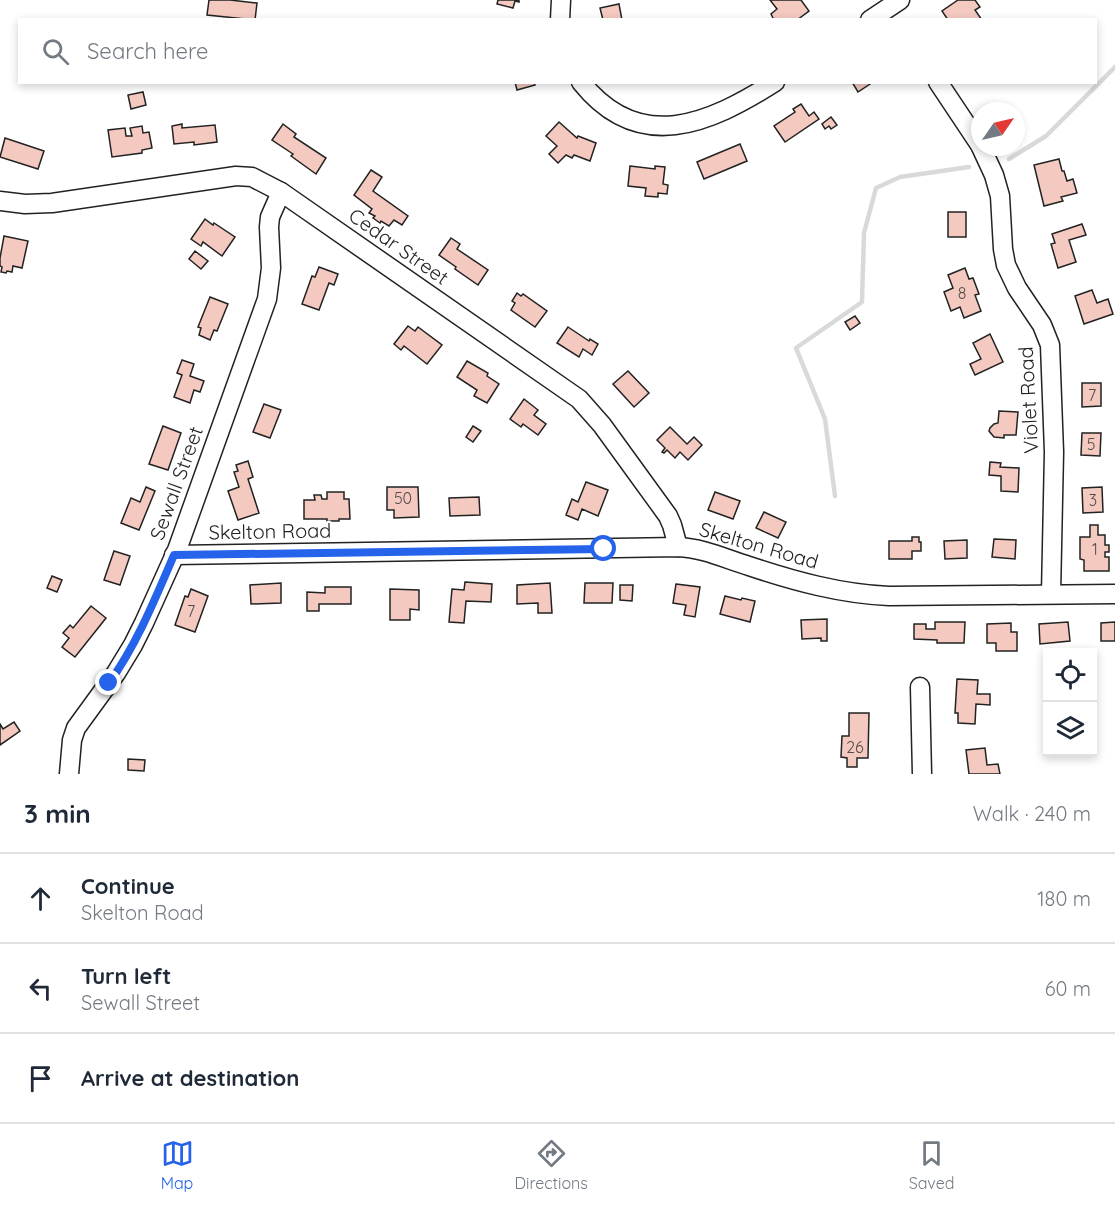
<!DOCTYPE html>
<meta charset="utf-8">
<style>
:root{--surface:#fff;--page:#f6f6f7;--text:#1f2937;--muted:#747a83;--line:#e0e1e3;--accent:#2563eb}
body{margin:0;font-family:Quicksand,sans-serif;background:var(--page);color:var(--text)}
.controls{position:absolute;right:18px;bottom:18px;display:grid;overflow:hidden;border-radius:0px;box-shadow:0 3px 9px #0003}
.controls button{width:54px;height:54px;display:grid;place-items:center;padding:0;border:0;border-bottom:2px solid var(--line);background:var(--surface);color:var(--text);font:30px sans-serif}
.compass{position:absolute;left:971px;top:102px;width:54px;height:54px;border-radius:50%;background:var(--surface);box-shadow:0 3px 9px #0003;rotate:56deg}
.stop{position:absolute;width:18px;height:18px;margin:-14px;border:4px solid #2563eb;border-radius:50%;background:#fff}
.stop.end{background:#2563eb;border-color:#fff;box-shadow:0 2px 6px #0008}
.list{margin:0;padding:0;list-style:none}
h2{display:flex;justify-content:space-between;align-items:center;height:78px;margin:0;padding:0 24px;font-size:26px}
h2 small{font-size:20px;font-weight:400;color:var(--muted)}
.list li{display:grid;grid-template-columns:39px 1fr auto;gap:18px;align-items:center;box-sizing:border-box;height:90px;padding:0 24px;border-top:2px solid var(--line)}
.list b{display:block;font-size:22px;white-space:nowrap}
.list p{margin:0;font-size:20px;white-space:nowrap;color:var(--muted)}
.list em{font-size:20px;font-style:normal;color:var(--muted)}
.icon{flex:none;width:33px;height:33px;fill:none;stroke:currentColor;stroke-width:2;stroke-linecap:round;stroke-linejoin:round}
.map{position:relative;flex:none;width:1115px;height:774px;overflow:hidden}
.search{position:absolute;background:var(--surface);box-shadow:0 3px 9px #0003;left:18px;right:18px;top:18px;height:66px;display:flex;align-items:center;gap:15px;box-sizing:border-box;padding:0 21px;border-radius:0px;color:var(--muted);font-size:22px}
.sheet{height:348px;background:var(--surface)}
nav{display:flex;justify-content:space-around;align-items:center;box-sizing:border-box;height:84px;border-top:2px solid var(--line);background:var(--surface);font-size:16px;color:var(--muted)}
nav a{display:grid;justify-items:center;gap:3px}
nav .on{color:var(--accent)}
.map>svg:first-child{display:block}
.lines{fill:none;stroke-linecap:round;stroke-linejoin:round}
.stream{stroke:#d9d9d9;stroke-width:4.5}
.building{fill:#f3c9c0;stroke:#222;stroke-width:1.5}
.minor-casing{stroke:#222;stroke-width:21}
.minor{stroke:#fff;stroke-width:18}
.route{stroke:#2563eb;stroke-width:8}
.labels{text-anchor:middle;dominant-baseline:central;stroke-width:4.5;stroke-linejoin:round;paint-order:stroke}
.number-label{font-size:16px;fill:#564c4a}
.street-label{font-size:20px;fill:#222;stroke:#fff}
</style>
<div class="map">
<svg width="1115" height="774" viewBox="0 0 1115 774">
<rect width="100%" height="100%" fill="#fff"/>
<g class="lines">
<!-- stream -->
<g class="stream">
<polyline points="1009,159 1046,136 1115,67"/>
<polyline points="835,496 825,419 796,348 862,302 864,233 876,188 900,177 969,167"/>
</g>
</g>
<!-- building -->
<g class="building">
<polygon points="209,0 230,0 257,3 255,20 207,15"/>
<polygon points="498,0 519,0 519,2 515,1 513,8 497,4"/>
<polygon points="770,0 801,0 809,11 797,20 774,20 771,14 777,9"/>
<polygon points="958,0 975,0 980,7 975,10 982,20 948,20 942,11"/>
<polygon points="619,4 622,20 603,20 600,8"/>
<polygon points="515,82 534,82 535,85 517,90"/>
<polygon points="852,82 873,82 858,92"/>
<polygon points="143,92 146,105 131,109 128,95"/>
<polygon points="801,104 809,116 814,112 819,119 785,142 774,126 795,112 793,109"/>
<polygon points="831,117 837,125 831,129 829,126 825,129 822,124"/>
<polygon points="559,122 577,138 578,136 596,143 590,161 574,155 572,158 566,155 558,163 549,154 557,146 546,136"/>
<polygon points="182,124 182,128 215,125 217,142 194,145 194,142 174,144 172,126"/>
<polygon points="283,124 296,134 294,137 326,158 316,174 291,156 293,154 272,140"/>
<polygon points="142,126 143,133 149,132 152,148 142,150 142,153 112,157 108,130 125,128 126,136 132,136 130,128"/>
<polygon points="5,138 44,151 38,169 0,157"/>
<polygon points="740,144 747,161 704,179 697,162"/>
<polygon points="1059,159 1062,171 1064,171 1067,181 1073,179 1077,193 1061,197 1063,201 1044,206 1034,165"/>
<polygon points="630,166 655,169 655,166 665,167 663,184 668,185 667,194 658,193 658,197 645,196 646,188 628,186"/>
<polygon points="371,170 382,177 373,191 408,216 402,225 394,220 389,226 381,221 380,223 373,218 375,216 369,213 372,209 354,195"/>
<rect x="948" y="212" width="18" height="25"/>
<polygon points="205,219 213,225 214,223 235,237 222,256 203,242 201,246 191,239"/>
<polygon points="1082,224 1086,235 1069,240 1076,262 1058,268 1051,244 1055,243 1052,234"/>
<polygon points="4,236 28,241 22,268 13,266 12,272 7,271 6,273 1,272 2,267 0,266 0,258"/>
<polygon points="451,238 460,244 457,249 488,270 478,285 455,269 456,267 439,255"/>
<polygon points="195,251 208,261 201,269 189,259"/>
<polygon points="319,267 338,274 334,285 329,283 319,310 302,304 312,276 315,277"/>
<polygon points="965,268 969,279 973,278 979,294 975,295 981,311 964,318 960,307 951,311 944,292 953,288 948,275"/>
<polygon points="1092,290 1097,303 1108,299 1113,314 1084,324 1075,296"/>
<polygon points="517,293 521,296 523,294 547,311 535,327 511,310 515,303 512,301"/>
<polygon points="210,297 228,304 217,331 214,330 210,340 199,335 201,328 198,327"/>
<polygon points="855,316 860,323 850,330 845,322"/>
<polygon points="408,326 415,331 418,327 442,345 427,364 404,346 401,350 394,344"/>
<polygon points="568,327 589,341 590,339 598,344 592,355 583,349 579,357 557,343"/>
<polygon points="990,334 1003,362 975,375 970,364 981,359 973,343"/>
<polygon points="182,360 194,364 190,376 204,381 200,392 194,390 190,403 174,397 182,375 177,373"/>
<polygon points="467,361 488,373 487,376 499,384 487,403 474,396 477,390 457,377"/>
<polygon points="628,371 649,393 634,407 613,384"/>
<polygon points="1082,383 1101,383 1101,406 1082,407"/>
<polygon points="524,399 538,410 534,415 546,424 538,435 523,424 521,427 510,419"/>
<polygon points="264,404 281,410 270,438 253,432"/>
<polygon points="999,411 1018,412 1016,435 1004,435 1004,438 994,437 989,431 990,428 994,424 998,423"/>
<polygon points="163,426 181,433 168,470 149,464"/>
<polygon points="473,426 481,431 473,442 466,437"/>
<polygon points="670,427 687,444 694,437 702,445 688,460 680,452 675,458 667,450 664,453 662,452 665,448 657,440"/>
<polygon points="1082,433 1101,433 1100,456 1081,455"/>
<polygon points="248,461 253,477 248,479 259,513 238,520 228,491 239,487 234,472 238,471 236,465"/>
<polygon points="990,462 1001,463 1000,467 1019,468 1018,492 1001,491 1001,476 989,475"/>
<polygon points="586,482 608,490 598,516 582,509 578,520 566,515 572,499 578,502"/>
<polygon points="146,487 155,491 139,530 121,523 131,498 140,502"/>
<polygon points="387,487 418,487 419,517 394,518 394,510 387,510"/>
<polygon points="1102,487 1103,512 1083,513 1082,488"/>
<polygon points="327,492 344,492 344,499 349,499 350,519 339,519 339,521 327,521 327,519 304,519 304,500 315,500 314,495 321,495 322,499 327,499"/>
<polygon points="715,492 740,501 733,519 708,510"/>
<polygon points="479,497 480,515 450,516 449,498"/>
<polygon points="764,512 786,522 778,538 756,528"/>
<polygon points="1090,525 1098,525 1098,535 1105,535 1105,545 1109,545 1109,552 1105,552 1105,557 1109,557 1109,571 1084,571 1084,560 1080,559 1080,537 1090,537"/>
<polygon points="912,537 919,537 919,542 921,542 921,551 912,551 912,559 889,559 889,541 912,541"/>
<polygon points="994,539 1016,540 1015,559 992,557"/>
<polygon points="967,540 967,558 945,559 944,541"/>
<polygon points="114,551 130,556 120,585 104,580"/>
<polygon points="52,576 62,580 57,592 47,588"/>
<polygon points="465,582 492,584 491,602 466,601 464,623 449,622 452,589 464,590"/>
<polygon points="281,583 281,603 251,604 250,585"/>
<polygon points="550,583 552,613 538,613 538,603 517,604 517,585"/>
<polygon points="585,583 613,583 612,603 584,603"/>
<polygon points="676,584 700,587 695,617 684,615 686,605 673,603"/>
<polygon points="620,585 633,585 632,601 620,600"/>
<polygon points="325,587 351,587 351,604 319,604 319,611 307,611 307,592 325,593"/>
<polygon points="191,589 208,596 195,632 175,625 185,596 188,597"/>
<polygon points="390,589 419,590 419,610 410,609 410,620 390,620"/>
<polygon points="725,596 741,600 742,598 755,601 750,622 720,614"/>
<polygon points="91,606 106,618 75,657 62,647 69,638 63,633 70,625 73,628"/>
<polygon points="827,619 827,641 821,641 821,638 802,639 801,620"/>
<polygon points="935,622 965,622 964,643 937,643 937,640 914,639 914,624 926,624 926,629 935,629"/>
<polygon points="1068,622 1070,641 1040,644 1039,624"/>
<polygon points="1115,622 1115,641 1101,641 1101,623"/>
<polygon points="1011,623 1011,632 1017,632 1017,651 996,651 996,643 987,643 987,624"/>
<polygon points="957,679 978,680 977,694 990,694 990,705 976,704 975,724 958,723 958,713 955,713"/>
<polygon points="849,713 869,713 868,758 857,758 857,767 847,767 847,758 841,757 842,736 849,736"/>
<polygon points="14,722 20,731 0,745 0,724 3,729"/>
<polygon points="985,748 987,765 998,764 1000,774 969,774 966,750"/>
<polygon points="128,759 145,760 144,771 128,770"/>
</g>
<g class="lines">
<defs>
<g id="minor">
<polyline points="560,20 561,0"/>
<polyline points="870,20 900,0"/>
<path d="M581 82C639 155 709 124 775 82"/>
<polyline points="938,82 980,145"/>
<polyline points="981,147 994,175 1000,196 1003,249 1006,265 1017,288 1042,325 1050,345 1054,452 1051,594"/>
<polyline points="0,201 25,204 52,203 236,176 252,177 281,192 579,399 602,425 668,516 672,525 678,547"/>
<path d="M174 555 678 547C703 548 726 559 749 566 794 581 841 594 889 596L1115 594"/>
<polyline points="920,687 922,774"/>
<polyline points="69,774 72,740 76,728 116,673 133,645 144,623 177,550 267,299 271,268 269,227 270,217 281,192"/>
</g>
</defs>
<!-- minor casing -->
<use href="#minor" class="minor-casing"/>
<!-- minor -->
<use href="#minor" class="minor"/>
</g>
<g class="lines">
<!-- route -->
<path class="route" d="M109 683C137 644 155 599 174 555L604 549"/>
</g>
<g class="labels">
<!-- number labels -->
<g class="number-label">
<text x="962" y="293">8</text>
<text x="1092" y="395">7</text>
<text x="1091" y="444">5</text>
<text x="403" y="498">50</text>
<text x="1093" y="500">3</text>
<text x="1095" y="549">1</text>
<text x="191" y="611">7</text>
<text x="855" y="747">26</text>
</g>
<!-- street labels -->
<g class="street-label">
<text transform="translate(399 246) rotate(35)">Cedar Street</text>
<text transform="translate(1028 400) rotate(-93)">Violet Road</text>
<text transform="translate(176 483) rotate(-70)">Sewall Street</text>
<text transform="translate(270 531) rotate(-1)">Skelton Road</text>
<text transform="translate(759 545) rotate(16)">Skelton Road</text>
</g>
</g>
</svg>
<div class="controls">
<button><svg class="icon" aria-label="locate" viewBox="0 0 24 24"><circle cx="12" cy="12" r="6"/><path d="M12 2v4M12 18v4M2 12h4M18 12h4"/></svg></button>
<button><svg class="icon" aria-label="layers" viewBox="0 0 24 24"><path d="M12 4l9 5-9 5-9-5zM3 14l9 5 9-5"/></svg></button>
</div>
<svg class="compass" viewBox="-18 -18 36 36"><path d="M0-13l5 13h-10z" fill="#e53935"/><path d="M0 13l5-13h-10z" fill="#747a83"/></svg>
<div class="stop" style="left:604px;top:549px"></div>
<div class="stop end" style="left:109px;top:683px"></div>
<div class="search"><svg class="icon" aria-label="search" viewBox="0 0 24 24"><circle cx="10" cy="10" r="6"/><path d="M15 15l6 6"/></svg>Search here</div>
</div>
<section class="sheet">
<h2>3 min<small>Walk · 240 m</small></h2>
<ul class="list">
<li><svg class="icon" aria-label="ahead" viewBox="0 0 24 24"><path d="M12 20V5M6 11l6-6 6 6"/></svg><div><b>Continue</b><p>Skelton Road</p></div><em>180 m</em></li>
<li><svg class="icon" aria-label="left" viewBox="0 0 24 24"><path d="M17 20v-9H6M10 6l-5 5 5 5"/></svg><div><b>Turn left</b><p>Sewall Street</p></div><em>60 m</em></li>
<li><svg class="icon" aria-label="arrive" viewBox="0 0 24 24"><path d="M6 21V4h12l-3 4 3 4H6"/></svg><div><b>Arrive at destination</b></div></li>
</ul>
</section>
<nav>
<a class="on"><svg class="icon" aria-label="map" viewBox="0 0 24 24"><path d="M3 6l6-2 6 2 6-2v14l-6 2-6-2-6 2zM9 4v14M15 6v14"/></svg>Map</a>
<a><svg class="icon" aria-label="directions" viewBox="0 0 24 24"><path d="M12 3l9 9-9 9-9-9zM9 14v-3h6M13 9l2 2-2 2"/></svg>Directions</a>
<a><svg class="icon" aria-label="saved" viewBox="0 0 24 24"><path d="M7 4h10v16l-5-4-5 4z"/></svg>Saved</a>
</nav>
